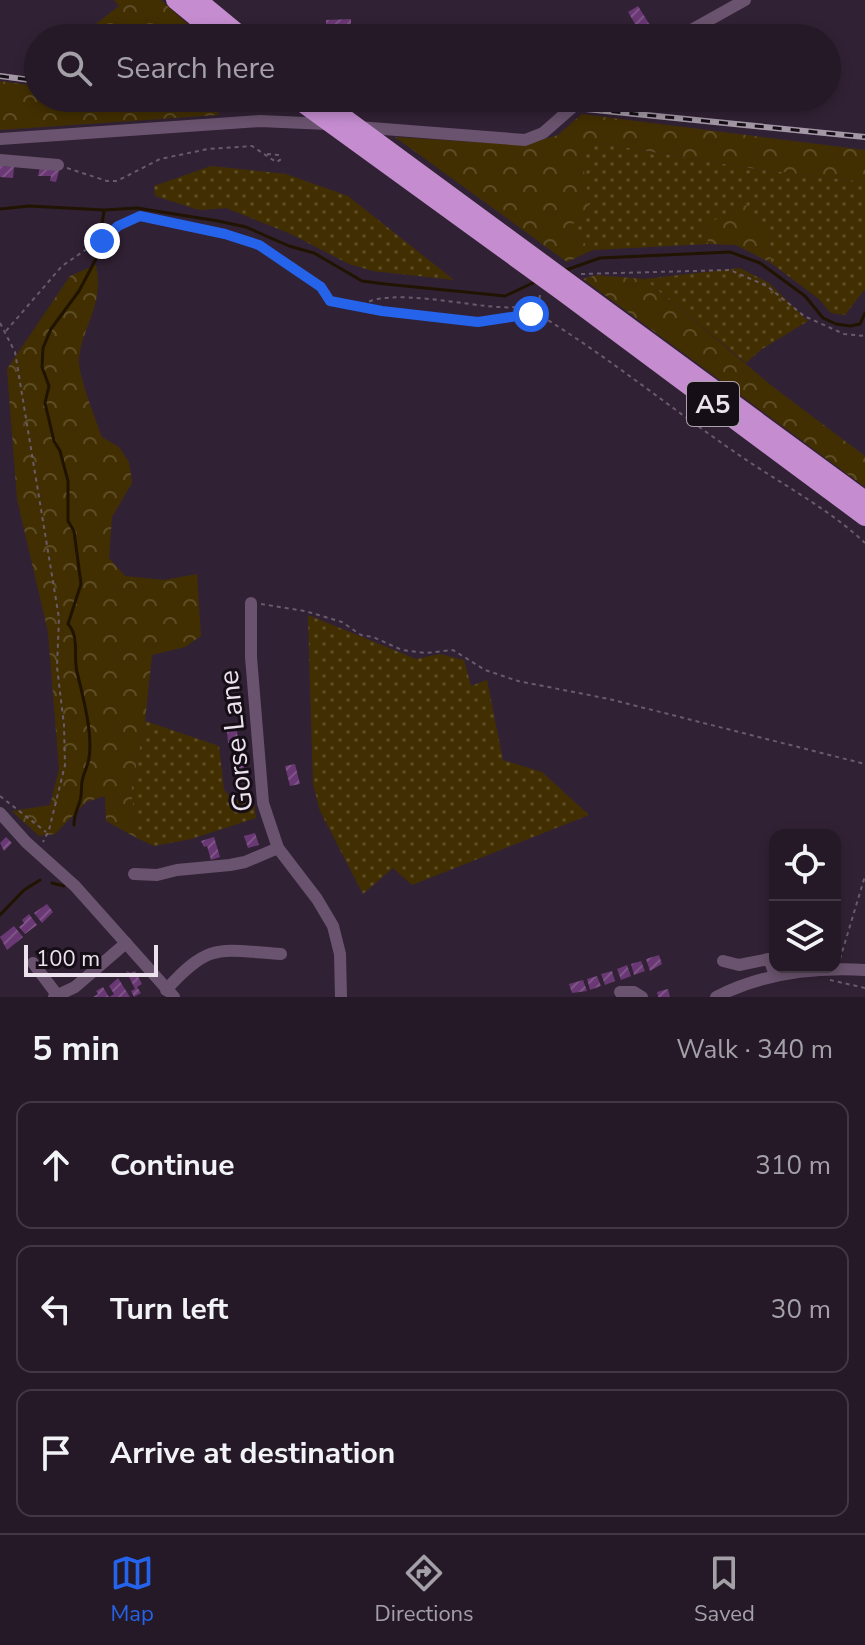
<!DOCTYPE html>
<meta charset="utf-8">
<style>
:root{--surface:#251927;--page:#2d222f;--text:#f1f3f6;--muted:#a3a0a7;--line:#423844;--accent:#2563eb}
body{margin:0;font-family:"Nunito Sans",sans-serif;background:var(--page);color:var(--text)}
.controls{position:absolute;right:24px;bottom:24px;display:grid;overflow:hidden;border-radius:16px;box-shadow:0 4px 12px #0003}
.controls button{width:72px;height:72px;display:grid;place-items:center;padding:0;border:0;border-bottom:2px solid var(--line);background:var(--surface);color:var(--text);font:40px sans-serif}
.scale{position:absolute;left:24px;bottom:20px;width:134px;box-sizing:border-box;padding-left:8px;border:4px solid #ece2ee;border-top:0;font-size:22px;line-height:28px;white-space:nowrap;color:#ece2ee;-webkit-text-stroke:6px #150e16;paint-order:stroke}
.stop{position:absolute;width:24px;height:24px;margin:-18px;border:6px solid #2563eb;border-radius:50%;background:#fff}
.stop.end{background:#2563eb;border-color:#fff;box-shadow:0 2px 8px #0008}
.list{margin:0;padding:0;list-style:none}
h2{display:flex;justify-content:space-between;align-items:center;height:104px;margin:0;padding:0 32px;font-size:34px}
h2 small{font-size:26px;font-weight:400;color:var(--muted)}
.list li{display:grid;grid-template-columns:52px 1fr auto;gap:24px;align-items:center;box-sizing:border-box;height:128px;margin:0 16px 16px;padding:0 16px;border:2px solid var(--line);border-radius:16px}
.list b{display:block;font-size:30px;white-space:nowrap}
.list em{font-size:26px;font-style:normal;color:var(--muted)}
.icon{flex:none;width:44px;height:44px;fill:none;stroke:currentColor;stroke-width:2;stroke-linecap:round;stroke-linejoin:round}
.map{position:relative;flex:none;width:865px;height:997px;overflow:hidden}
.search{position:absolute;background:var(--surface);box-shadow:0 4px 12px #0003;left:24px;right:24px;top:24px;height:88px;display:flex;align-items:center;gap:20px;box-sizing:border-box;padding:0 28px;border-radius:44px;color:var(--muted);font-size:30px}
.sheet{height:536px;background:var(--surface)}
nav{display:flex;justify-content:space-around;align-items:center;box-sizing:border-box;height:112px;border-top:2px solid var(--line);background:var(--surface);font-size:22px;color:var(--muted)}
nav a{display:grid;justify-items:center;gap:4px}
nav .on{color:var(--accent)}
.map>svg:first-child{display:block}
.grass{fill:url(#grass-dots)}
.forest{fill:url(#forest-crowns)}
.lines{fill:none;stroke-linecap:round;stroke-linejoin:round}
.stream{stroke:#201400;stroke-width:3}
.building{fill:url(#building-hatch)}
.path{stroke:#695b6c;stroke-width:2;stroke-dasharray:4 4;stroke-linecap:butt}
.minor{stroke:#6a536e;stroke-width:12}
.highway{stroke:#c58dd0;stroke-width:18}
.rail-casing{stroke:#a498a6;stroke-width:6}
.rail{stroke:#150e16;stroke-width:3;stroke-dasharray:9;stroke-linecap:butt}
.route{stroke:#2563eb;stroke-width:10}
.labels{text-anchor:middle;dominant-baseline:central;stroke-width:6;stroke-linejoin:round;paint-order:stroke}
.shield{fill:#150e16;stroke:#aca2ad;stroke-width:2}
.shield-label{font-size:26px;font-weight:bold;fill:#ece2ee}
.street-label{font-size:28px;fill:#ece2ee;stroke:#150e16}
</style>
<div class="map">
<svg width="865" height="997" viewBox="0 0 865 997">
<defs>
<pattern id="grass-dots" width="8" height="8" patternUnits="userSpaceOnUse" patternTransform="scale(2)"><rect width="8" height="8" fill="#422f01"/><path d="M2 2h.1M6 6h.1" fill="none" stroke="#5d4d26" stroke-width="1.8" stroke-linecap="round"/></pattern>
<pattern id="forest-crowns" width="20" height="18" patternUnits="userSpaceOnUse" patternTransform="scale(2)"><rect width="20" height="18" fill="#422f01"/><path d="M2 6a3 3 0 1 1 6 0M12 15a3 3 0 1 1 6 0" fill="none" stroke="#5d4d26"/></pattern>
<pattern id="building-hatch" width="6" height="6" patternUnits="userSpaceOnUse" patternTransform="scale(2)"><rect width="6" height="6" fill="#6a3874"/><path d="M-1 1l2-2M0 6l6-6M5 7l2-2" fill="none" stroke="#7f5488"/></pattern>
</defs>
<rect width="100%" height="100%" fill="#312134"/>
<!-- grass -->
<g class="grass">
<polygon points="599,143 749,168 865,182 865,289 845,315 831,313 819,299 771,263 769,236 706,224 708,244 593,250 565,227 591,215 581,158"/>
<polygon points="211,166 286,174 348,196 454,280 373,271 349,264 291,234 226,208 199,210 155,196 154,186"/>
<polygon points="740,268 769,283 808,321 762,349 746,363 644,279"/>
<polygon points="308,615 416,659 440,654 464,660 471,686 487,680 503,760 542,772 589,815 412,885 393,868 363,894 320,811 313,784"/>
<polygon points="145,721 219,746 224,790 233,800 254,802 256,818 191,839 154,846 137,838 131,791"/>
</g>
<!-- forest -->
<g class="forest">
<polygon points="114,0 161,0 203,38 78,38 119,6"/>
<polygon points="0,81 38,86 38,98 213,100 219,115 0,130"/>
<polygon points="582,114 865,150 865,182 749,168 599,143 582,158 591,216 565,227 593,250 567,262 395,137 524,145 558,135"/>
<polygon points="746,205 769,236 771,263 736,245 708,244 706,224"/>
<path d="M96 265C104 306 84 322 79 358 77 373 96 420 102 437L119 447 129 462 132 483 112 517 109 558 125 576 164 580 197 574 201 636 185 647 152 655 145 721 131 791 137 838 106 821 105 796 86 802 55 834 39 836 12 811 50 805 59 769 48 632 17 499 7 369 70 276Z"/>
<polygon points="596,275 644,279 772,386 865,456 865,487 583,279"/>
</g>
<g class="lines">
<!-- stream -->
<g class="stream">
<polyline points="0,209 29,206 104,210 137,208 218,221 246,227 289,246 314,253 362,281 385,284 505,296 537,281"/>
<polyline points="563,271 600,258 730,252 760,263 805,296 823,318 836,324 850,326 860,324 865,313"/>
<path d="M74 825C74 814 77 811 80 801 82 795 81 788 82 782 83 774 88 766 89 758 93 734 83 696 77 672 73 656 80 637 68 624L81 584 74 531 68 521V481L60 451 54 441 45 403 49 386 42 367 43 348 51 329 79 291 97 257 104 211"/>
<polyline points="52,883 64,886"/>
<polyline points="0,915 24,890 40,880"/>
</g>
</g>
<!-- building -->
<g class="building">
<polygon points="638,6 653,30 642,36 628,12"/>
<polygon points="351,19 351,36 326,36 326,20"/>
<polygon points="0,166 14,167 13,178 0,177"/>
<polygon points="40,167 59,171 56,182 50,181 51,176 38,176"/>
<polygon points="237,730 238,743 228,743 227,731"/>
<polygon points="234,753 243,753 244,769 234,770"/>
<polygon points="295,764 300,784 290,786 285,766"/>
<polygon points="255,833 259,845 248,848 244,836"/>
<polygon points="6,837 12,843 4,851 0,843"/>
<polygon points="214,837 220,857 211,860 207,846 204,847 201,841"/>
<polygon points="47,904 53,912 42,923 34,913"/>
<polygon points="29,914 37,925 25,934 19,927 24,923 22,920"/>
<polygon points="14,926 23,937 7,950 0,937"/>
<polygon points="659,955 662,964 650,971 646,959"/>
<polygon points="641,961 645,971 634,975 631,964"/>
<polygon points="627,965 631,976 621,980 617,969"/>
<polygon points="126,971 131,973 135,971 142,984 137,987 141,993 134,997 131,991 135,989"/>
<polygon points="612,971 615,981 605,985 601,974"/>
<polygon points="597,976 601,986 590,990 587,979"/>
<polygon points="118,978 130,997 109,997 114,994 109,986"/>
<polygon points="583,980 587,991 572,993 569,984"/>
<polygon points="103,987 109,997 93,997 98,994 96,991"/>
<polygon points="668,989 670,997 658,997 657,992"/>
</g>
<g class="lines">
<!-- path -->
<g class="path">
<polyline points="67,168 107,181 117,181 160,159 208,149 252,146 276,162 280,160 279,155 267,154"/>
<polyline points="581,274 730,270 767,286 804,316 844,334 865,336"/>
<path d="M362 305C389 287 467 306 499 307 510 308 520 307 531 306L534 313"/>
<polyline points="537,315 540,295"/>
<polyline points="0,323 15,352 59,618 57,667 64,725 65,765 49,830 43,842"/>
<path d="M6 331 62 266 97 242 105 241 118 226 140 216 225 234 259 245 321 287 330 301C378 307 426 319 475 322 497 323 522 310 543 317 611 359 673 410 739 455 781 484 828 508 865 543"/>
<polyline points="261,604 305,611 342,622 361,635 373,637 402,650 426,653 453,650 485,670 518,681 609,699 865,764"/>
<polyline points="0,796 46,832"/>
<polyline points="840,959 865,876"/>
<polyline points="830,980 865,988"/>
</g>
<!-- minor -->
<g class="minor">
<polyline points="677,38 745,0"/>
<polyline points="358,127 525,140 543,133 583,98"/>
<polyline points="0,139 260,121 328,124"/>
<polyline points="0,160 58,165"/>
<polyline points="251,603 251,657 263,803 278,848 317,899 333,926 340,954 341,997"/>
<polyline points="0,813 26,842 75,886 174,997"/>
<polyline points="134,874 157,875 177,870 230,865 245,862 278,848"/>
<polyline points="723,961 739,965 769,959 775,975"/>
<polyline points="33,963 58,996"/>
<path d="M166 990C210 941 219 950 281 954"/>
<polyline points="620,992 634,992 642,997"/>
<polyline points="54,997 75,987 126,943"/>
<path d="M716 997C763 973 813 967 865 970"/>
</g>
<!-- highway -->
<g class="highway">
<polyline points="175,0 221,38"/>
<polyline points="198,0 244,38"/>
<polyline points="295,98 561,291 865,517"/>
<polyline points="318,98 865,500"/>
</g>
<defs>
<g id="rail">
<polyline points="0,76 38,81"/>
<polyline points="414,98 536,104 865,137"/>
</g>
</defs>
<!-- rail casing -->
<use href="#rail" class="rail-casing"/>
<!-- rail -->
<use href="#rail" class="rail"/>
</g>
<g class="lines">
<!-- route -->
<polyline class="route" points="102,241 118,226 140,216 225,234 259,245 321,287 330,301 382,311 478,322 531,314"/>
</g>
<g class="labels">
<!-- shield labels -->
<rect class="shield" x="687" y="382" width="52" height="44" rx="6"/>
<g class="shield-label">
<text x="713" y="404">A5</text>
</g>
<!-- street labels -->
<g class="street-label">
<text transform="translate(236 741) rotate(-96)">Gorse Lane</text>
</g>
</g>
</svg>
<div class="controls">
<button><svg class="icon" aria-label="locate" viewBox="0 0 24 24"><circle cx="12" cy="12" r="6"/><path d="M12 2v4M12 18v4M2 12h4M18 12h4"/></svg></button>
<button><svg class="icon" aria-label="layers" viewBox="0 0 24 24"><path d="M12 4l9 5-9 5-9-5zM3 14l9 5 9-5"/></svg></button>
</div>
<div class="scale">100 m</div>
<div class="stop" style="left:531px;top:314px"></div>
<div class="stop end" style="left:102px;top:241px"></div>
<div class="search"><svg class="icon" aria-label="search" viewBox="0 0 24 24"><circle cx="10" cy="10" r="6"/><path d="M15 15l6 6"/></svg>Search here</div>
</div>
<section class="sheet">
<h2>5 min<small>Walk · 340 m</small></h2>
<ul class="list">
<li><svg class="icon" aria-label="ahead" viewBox="0 0 24 24"><path d="M12 20V5M6 11l6-6 6 6"/></svg><div><b>Continue</b></div><em>310 m</em></li>
<li><svg class="icon" aria-label="left" viewBox="0 0 24 24"><path d="M17 20v-9H6M10 6l-5 5 5 5"/></svg><div><b>Turn left</b></div><em>30 m</em></li>
<li><svg class="icon" aria-label="arrive" viewBox="0 0 24 24"><path d="M6 21V4h12l-3 4 3 4H6"/></svg><div><b>Arrive at destination</b></div></li>
</ul>
</section>
<nav>
<a class="on"><svg class="icon" aria-label="map" viewBox="0 0 24 24"><path d="M3 6l6-2 6 2 6-2v14l-6 2-6-2-6 2zM9 4v14M15 6v14"/></svg>Map</a>
<a><svg class="icon" aria-label="directions" viewBox="0 0 24 24"><path d="M12 3l9 9-9 9-9-9zM9 14v-3h6M13 9l2 2-2 2"/></svg>Directions</a>
<a><svg class="icon" aria-label="saved" viewBox="0 0 24 24"><path d="M7 4h10v16l-5-4-5 4z"/></svg>Saved</a>
</nav>
